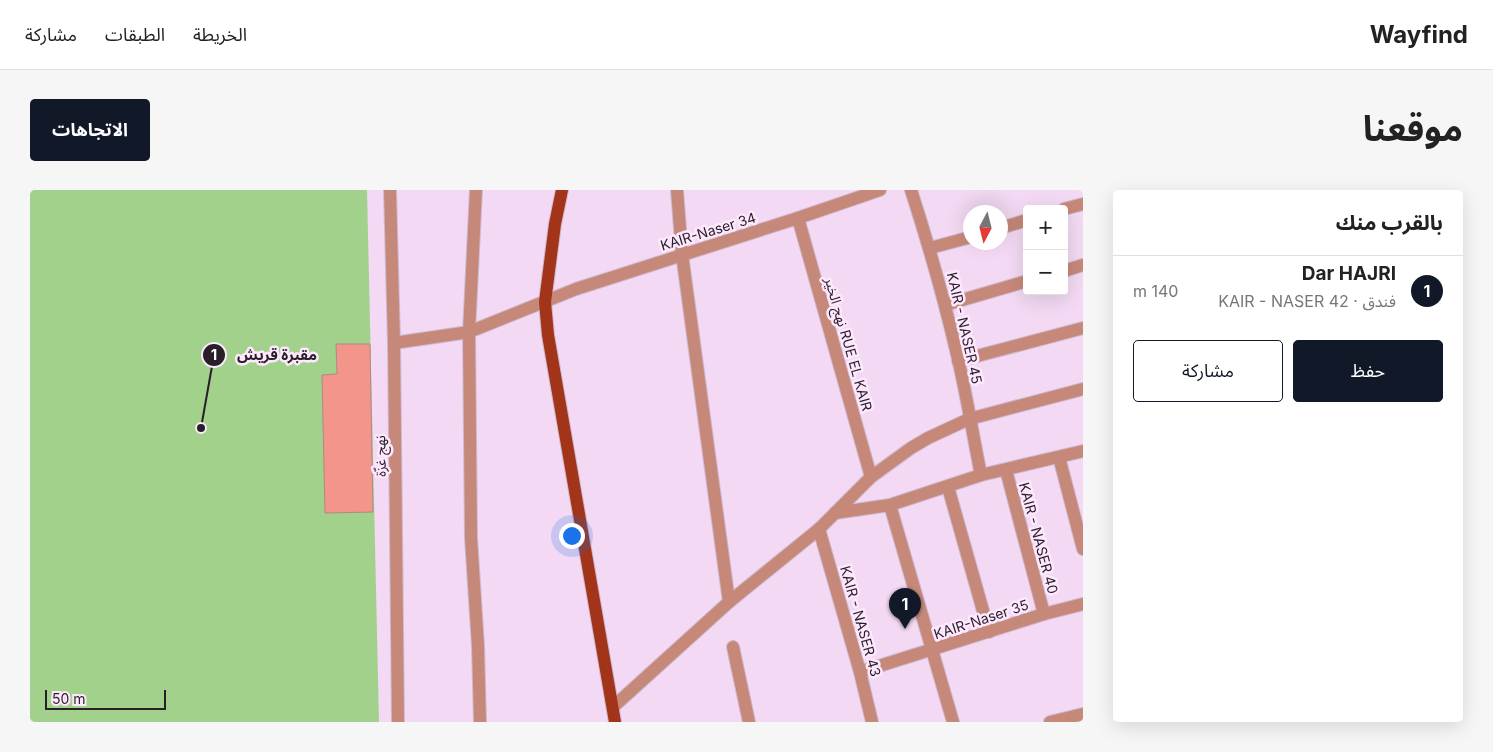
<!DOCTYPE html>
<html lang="ar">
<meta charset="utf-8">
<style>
:root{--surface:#fff;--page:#f6f6f6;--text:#222;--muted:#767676;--line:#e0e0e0;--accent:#111827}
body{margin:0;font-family:Inter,"Noto Sans Arabic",sans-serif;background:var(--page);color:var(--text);direction:rtl}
.controls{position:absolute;right:15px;top:15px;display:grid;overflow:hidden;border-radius:5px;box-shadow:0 5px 20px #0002}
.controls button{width:45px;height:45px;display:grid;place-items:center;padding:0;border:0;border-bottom:1px solid var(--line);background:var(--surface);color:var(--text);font:25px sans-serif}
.compass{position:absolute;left:933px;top:15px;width:45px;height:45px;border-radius:50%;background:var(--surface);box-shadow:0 5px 20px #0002;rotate:187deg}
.scale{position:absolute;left:15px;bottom:12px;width:121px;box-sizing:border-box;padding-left:5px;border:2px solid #291f29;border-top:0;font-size:14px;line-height:18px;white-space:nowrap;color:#291f29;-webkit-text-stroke:4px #fde8fd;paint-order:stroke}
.you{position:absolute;left:541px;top:345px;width:18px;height:18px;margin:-12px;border:4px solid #fff;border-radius:50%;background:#1a73e8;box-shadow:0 0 0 8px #1a73e833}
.badge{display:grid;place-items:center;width:32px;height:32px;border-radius:50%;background:var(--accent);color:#fff;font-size:16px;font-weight:700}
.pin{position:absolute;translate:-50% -41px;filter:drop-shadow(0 1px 2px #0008)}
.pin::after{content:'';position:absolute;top:26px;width:18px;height:15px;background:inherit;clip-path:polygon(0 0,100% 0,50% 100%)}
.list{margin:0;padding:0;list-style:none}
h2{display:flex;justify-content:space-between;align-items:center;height:65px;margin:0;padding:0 20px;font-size:21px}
h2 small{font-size:16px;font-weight:400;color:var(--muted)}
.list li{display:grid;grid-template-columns:32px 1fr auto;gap:15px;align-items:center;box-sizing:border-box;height:70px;padding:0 20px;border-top:1px solid var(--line)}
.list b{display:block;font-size:19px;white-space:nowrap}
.list p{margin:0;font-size:16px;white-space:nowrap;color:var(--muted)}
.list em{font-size:16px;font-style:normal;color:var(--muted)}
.actions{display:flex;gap:10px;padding:15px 20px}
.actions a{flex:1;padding:11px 0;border:1px solid var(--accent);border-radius:5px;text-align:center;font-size:18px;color:var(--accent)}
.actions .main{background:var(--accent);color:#fff}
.map{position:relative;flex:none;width:1053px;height:532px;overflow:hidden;direction:ltr;border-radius:5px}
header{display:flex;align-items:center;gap:30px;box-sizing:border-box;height:70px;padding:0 25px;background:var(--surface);border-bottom:1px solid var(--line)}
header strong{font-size:24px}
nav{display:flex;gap:28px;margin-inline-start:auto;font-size:18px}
.intro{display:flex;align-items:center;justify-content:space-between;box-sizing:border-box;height:120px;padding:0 30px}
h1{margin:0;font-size:35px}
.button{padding:12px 22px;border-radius:5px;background:var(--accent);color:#fff;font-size:18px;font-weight:700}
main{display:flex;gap:30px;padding:0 30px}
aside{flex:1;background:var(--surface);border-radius:5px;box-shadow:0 5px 20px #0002}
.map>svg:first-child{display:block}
.green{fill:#a1d18b}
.building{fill:#f4958c;stroke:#ae8985}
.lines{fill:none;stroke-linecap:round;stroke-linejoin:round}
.minor-casing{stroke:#cfb8cf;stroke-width:14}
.major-casing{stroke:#cfb8cf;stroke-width:14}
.minor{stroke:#c68979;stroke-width:12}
.major{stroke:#a23419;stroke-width:12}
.labels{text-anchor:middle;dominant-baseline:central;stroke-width:5;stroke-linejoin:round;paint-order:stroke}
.street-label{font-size:14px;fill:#291f29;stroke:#fde8fd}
.leader{fill:none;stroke:#291f29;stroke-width:2}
.callout-dot{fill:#291f29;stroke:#fde8fd;stroke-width:2}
.mark-label{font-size:15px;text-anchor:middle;font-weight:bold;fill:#fff}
.callout-label{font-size:15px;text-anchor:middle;font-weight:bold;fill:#291f29;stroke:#fde8fd;stroke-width:5;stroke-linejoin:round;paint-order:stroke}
</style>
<header>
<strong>Wayfind</strong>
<nav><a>الخريطة</a><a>الطبقات</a><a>مشاركة</a></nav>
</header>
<div class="intro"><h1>موقعنا</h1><a class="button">الاتجاهات</a></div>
<main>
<aside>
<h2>بالقرب منك<small></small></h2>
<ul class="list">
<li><span class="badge">1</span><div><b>Dar HAJRI</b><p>فندق · KAIR - NASER 42</p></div><em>140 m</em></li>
</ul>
<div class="actions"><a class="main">حفظ</a><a>مشاركة</a></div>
</aside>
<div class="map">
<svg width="1053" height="532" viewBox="0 0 1053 532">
<rect width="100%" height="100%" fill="#f3d9f3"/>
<!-- green -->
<polygon class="green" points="0,0 337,0 349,532 0,532"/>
<!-- building -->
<polygon class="building" points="306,154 340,154 343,322 295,323 292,185 307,184"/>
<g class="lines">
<defs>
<g id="minor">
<polyline points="360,0 364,153 368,532"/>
<polyline points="647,0 652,64 699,412"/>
<path d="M881 0C899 56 915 112 928 169 937 207 943 246 951 285"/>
<polyline points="1034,19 1053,14"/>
<polyline points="768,28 841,287"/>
<polyline points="971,38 997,30"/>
<polyline points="900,58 941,47"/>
<polyline points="1034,81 1053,75"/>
<polyline points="915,115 997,91"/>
<polyline points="364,153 439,142 446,0"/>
<polyline points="928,171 1053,138"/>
<polyline points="1029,267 1053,359"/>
<polyline points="976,280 1014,424"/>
<polyline points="918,297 959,442"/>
<polyline points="860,315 923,532"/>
<polyline points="805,323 860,315 951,285 1053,261"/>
<polyline points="789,339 830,482 842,532"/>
<polyline points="703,457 719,532"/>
<polyline points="830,482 1014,424 1053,414"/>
<polyline points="583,517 699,412 789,339 841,287 881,258 898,248 939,229 1053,199"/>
<polyline points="450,532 448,456 441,348 439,142 546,99 768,28 850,0"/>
<polyline points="1020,532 1053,524"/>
</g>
<polyline id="major" points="532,0 525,34 515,112 518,145 585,532"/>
</defs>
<!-- minor casing -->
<use href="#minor" class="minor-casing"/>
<!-- major casing -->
<use href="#major" class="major-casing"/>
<!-- minor -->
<use href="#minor" class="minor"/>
<!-- major -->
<use href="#major" class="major"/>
</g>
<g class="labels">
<!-- street labels -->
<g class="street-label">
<text transform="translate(678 41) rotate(-17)">KAIR-Naser 34</text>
<text transform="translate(935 138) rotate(77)">KAIR - NASER 45</text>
<text transform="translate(819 154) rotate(74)">نهج الخير RUE EL KAIR</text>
<text transform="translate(350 266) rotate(-91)">نهج غزّة</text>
<text transform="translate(1009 348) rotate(75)">KAIR - NASER 40</text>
<text transform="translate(951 429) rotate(-18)">KAIR-Naser 35</text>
<text transform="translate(831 431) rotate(74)">KAIR - NASER 43</text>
</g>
</g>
<!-- callouts -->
<path class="leader" d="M171 238L184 165"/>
<g class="callout-dot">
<circle cx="171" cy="238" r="5"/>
<circle cx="184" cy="165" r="12"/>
</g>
<g class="mark-label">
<text x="184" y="170">1</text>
</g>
<g class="callout-label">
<text x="247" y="170">مقبرة قريش</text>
</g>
</svg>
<div class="controls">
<button>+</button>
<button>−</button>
</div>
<svg class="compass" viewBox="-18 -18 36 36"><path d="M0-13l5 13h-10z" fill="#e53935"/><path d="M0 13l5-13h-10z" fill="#767676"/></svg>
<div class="scale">50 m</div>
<div class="you"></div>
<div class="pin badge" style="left:875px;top:439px">1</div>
</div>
</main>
